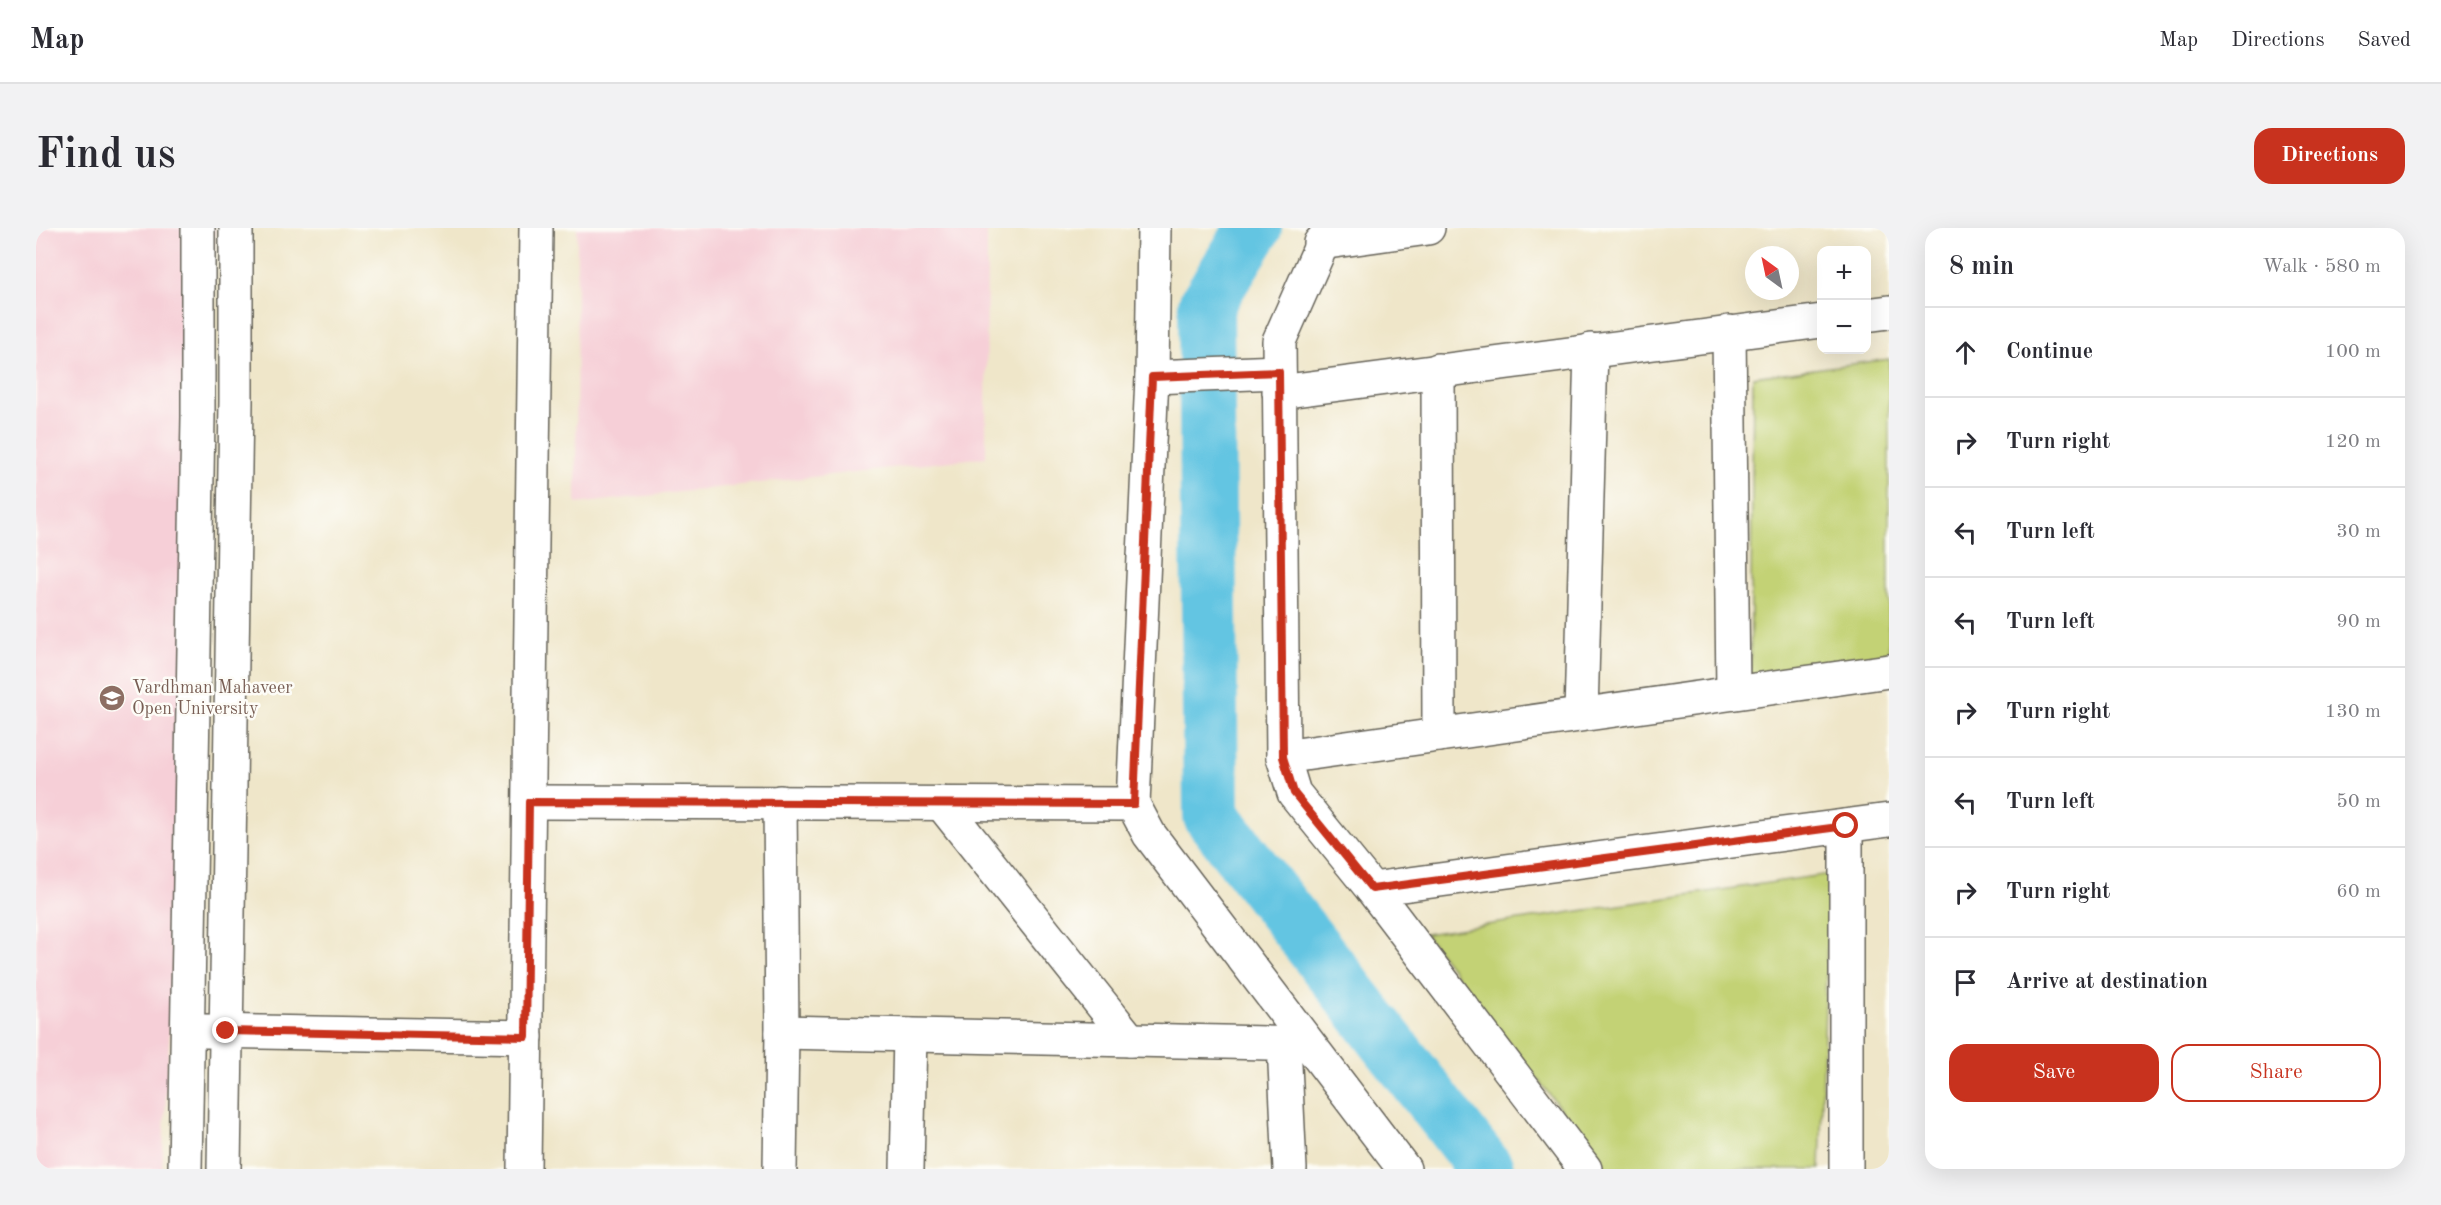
<!DOCTYPE html>
<meta charset="utf-8">
<style>
:root{--surface:#fff;--page:#f2f2f3;--text:#2b2b33;--muted:#7c7c81;--line:#e1e1e2;--accent:#c8321e}
body{margin:0;font-family:"Old Standard TT",serif;background:var(--page);color:var(--text)}
.controls{position:absolute;right:18px;top:18px;display:grid;overflow:hidden;border-radius:12px;box-shadow:0 6px 24px #0002}
.controls button{width:54px;height:54px;display:grid;place-items:center;padding:0;border:0;border-bottom:2px solid var(--line);background:var(--surface);color:var(--text);font:30px sans-serif}
.compass{position:absolute;left:1709px;top:18px;width:54px;height:54px;border-radius:50%;background:var(--surface);box-shadow:0 6px 24px #0002;rotate:327deg}
.stop{position:absolute;width:18px;height:18px;margin:-14px;border:4px solid #c8321e;border-radius:50%;background:#fff}
.stop.end{background:#c8321e;border-color:#fff;box-shadow:0 2px 6px #0008}
.list{margin:0;padding:0;list-style:none}
h2{display:flex;justify-content:space-between;align-items:center;height:78px;margin:0;padding:0 24px;font-size:26px}
h2 small{font-size:20px;font-weight:400;color:var(--muted)}
.list li{display:grid;grid-template-columns:39px 1fr auto;gap:18px;align-items:center;box-sizing:border-box;height:90px;padding:0 24px;border-top:2px solid var(--line)}
.list b{display:block;font-size:22px;white-space:nowrap}
.list em{font-size:20px;font-style:normal;color:var(--muted)}
.actions{display:flex;gap:12px;padding:18px 24px}
.actions a{flex:1;padding:14px 0;border:2px solid var(--accent);border-radius:18px;text-align:center;font-size:21px;color:var(--accent)}
.actions .main{background:var(--accent);color:#fff}
.icon{flex:none;width:33px;height:33px;fill:none;stroke:currentColor;stroke-width:2;stroke-linecap:round;stroke-linejoin:round}
.map{position:relative;flex:none;width:1853px;height:941px;overflow:hidden;border-radius:18px}
header{display:flex;align-items:center;gap:36px;box-sizing:border-box;height:84px;padding:0 30px;background:var(--surface);border-bottom:2px solid var(--line)}
header strong{font-size:28px}
nav{display:flex;gap:33px;margin-inline-start:auto;font-size:21px}
.intro{display:flex;align-items:center;justify-content:space-between;box-sizing:border-box;height:144px;padding:0 36px}
h1{margin:0;font-size:42px}
.button{padding:15px 27px;border-radius:18px;background:var(--accent);color:#fff;font-size:21px;font-weight:700}
main{display:flex;gap:36px;padding:0 36px}
aside{flex:1;background:var(--surface);border-radius:18px;box-shadow:0 6px 24px #0002}
.map>svg:first-child{display:block}
.built{fill:#f6cfd7}
.green{fill:#c3d274;stroke:#707748;stroke-width:1.5}
.lines{fill:none;stroke-linecap:round;stroke-linejoin:round}
.river{stroke:#64c5e2;stroke-width:56}
.minor-casing{stroke:#666359;stroke-width:36}
.minor{stroke:#fff;stroke-width:33}
.route{stroke:#c8321e;stroke-width:8}
.labels{text-anchor:middle;dominant-baseline:central;stroke-width:5;stroke-linejoin:round;paint-order:stroke}
.education-label{font-size:18px;fill:#785e54;stroke:#fdfcf7;text-anchor:start}
</style>
<header>
<strong>Map</strong>
<nav><a>Map</a><a>Directions</a><a>Saved</a></nav>
</header>
<div class="intro"><h1>Find us</h1><a class="button">Directions</a></div>
<main>
<div class="map">
<svg width="1853" height="941" viewBox="0 0 1853 941">
<rect width="100%" height="100%" fill="#fdfcf7"/>
<filter id="ink" filterUnits="userSpaceOnUse"><feTurbulence type="fractalNoise" baseFrequency=".0167" numOctaves="2"/><feDisplacementMap in="SourceGraphic" scale="12" xChannelSelector="R" yChannelSelector="G"/><feConvolveMatrix kernelMatrix="1 2 1 2 8 2 1 2 1" color-interpolation-filters="sRGB"/></filter>
<filter id="wash" filterUnits="userSpaceOnUse"><feTurbulence type="fractalNoise" baseFrequency=".008" numOctaves="4" result="noise"/><feDisplacementMap in="SourceGraphic" scale="24" xChannelSelector="R" yChannelSelector="G"/><feGaussianBlur stdDeviation="1.35" result="paint"/><feColorMatrix in="noise" values="0 0 0 0 0 0 0 0 0 0 0 0 0 0 0 0 0 1.4 0 .05"/><feComposite in="paint" operator="in"/></filter>
<g filter="url(#wash)">
<rect width="100%" height="100%" fill="#efe6c9"/>
<!-- built -->
<g class="built">
<polygon points="0,0 179,0 126,941 0,941"/>
<polygon points="541,0 951,0 950,229 540,276"/>
</g>
<!-- green -->
<g class="green">
<polygon points="1853,131 1853,453 1714,474 1717,149"/>
<polygon points="1793,646 1784,941 1571,941 1389,706"/>
</g>
<g class="lines">
<!-- river -->
<polyline class="river" points="1218,0 1170,77 1175,588 1450,941"/>
</g>
</g>
<g filter="url(#ink)">
<g class="lines">
<defs>
<g id="minor">
<polyline points="1118,0 1116,149 1097,576 1113,606 1368,941"/>
<polyline points="1293,0 1243,113 1247,529 1258,565 1336,661 1549,941"/>
<polyline points="1284,15 1392,0"/>
<polyline points="1830,87 1853,84"/>
<polyline points="1693,104 1697,464"/>
<polyline points="1402,142 1403,507"/>
<polyline points="1116,149 1243,144"/>
<polyline points="1243,164 1786,93"/>
<polyline points="1545,486 1555,122"/>
<polyline points="1247,529 1853,443"/>
<polyline points="493,574 1097,576"/>
<polyline points="744,574 746,804 744,941"/>
<polyline points="905,575 1094,812"/>
<polyline points="1336,661 1853,592"/>
<polyline points="168,803 490,809"/>
<polyline points="746,804 1271,816"/>
<polyline points="1248,816 1254,941"/>
<polyline points="149,941 162,189 162,0"/>
<polyline points="188,941 200,174 200,0"/>
<polyline points="488,941 500,0"/>
<polyline points="871,941 874,807"/>
<polyline points="1810,941 1810,598"/>
</g>
</defs>
<!-- minor casing -->
<use href="#minor" class="minor-casing"/>
<!-- minor -->
<use href="#minor" class="minor"/>
</g>
</g>
<g class="lines" filter="url(#ink)">
<!-- route -->
<polyline class="route" points="190,803 490,809 493,574 1098,576 1116,149 1243,144 1247,529 1258,565 1336,661 1810,598"/>
</g>
<!-- icons -->
<defs>
<symbol id="university-disc" viewBox="-11 -11 22 22"><circle r="9.5" fill="#8d6e63" stroke="#fdfcf7"/><path d="M0-5L7-2L0 1L-7-2ZM-4 1L0 2.5L4 1V4Q0 6-4 4Z" fill="#fff"/></symbol>
</defs>
<g fill-rule="evenodd">
<use href="#university-disc" x="61" y="455" width="30" height="30"/>
</g>
<g class="labels">
<!-- education labels -->
<g class="education-label">
<text x="96" y="460">Vardhman Mahaveer<tspan x="96" dy="21">Open University</tspan></text>
</g>
</g>
</svg>
<div class="controls">
<button>+</button>
<button>−</button>
</div>
<svg class="compass" viewBox="-18 -18 36 36"><path d="M0-13l5 13h-10z" fill="#e53935"/><path d="M0 13l5-13h-10z" fill="#7c7c81"/></svg>
<div class="stop" style="left:1810px;top:598px"></div>
<div class="stop end" style="left:190px;top:803px"></div>
</div>
<aside>
<h2>8 min<small>Walk · 580 m</small></h2>
<ul class="list">
<li><svg class="icon" aria-label="ahead" viewBox="0 0 24 24"><path d="M12 20V5M6 11l6-6 6 6"/></svg><div><b>Continue</b></div><em>100 m</em></li>
<li><svg class="icon" aria-label="right" viewBox="0 0 24 24"><path d="M7 20v-9h11M14 6l5 5-5 5"/></svg><div><b>Turn right</b></div><em>120 m</em></li>
<li><svg class="icon" aria-label="left" viewBox="0 0 24 24"><path d="M17 20v-9H6M10 6l-5 5 5 5"/></svg><div><b>Turn left</b></div><em>30 m</em></li>
<li><svg class="icon" aria-label="left" viewBox="0 0 24 24"><path d="M17 20v-9H6M10 6l-5 5 5 5"/></svg><div><b>Turn left</b></div><em>90 m</em></li>
<li><svg class="icon" aria-label="right" viewBox="0 0 24 24"><path d="M7 20v-9h11M14 6l5 5-5 5"/></svg><div><b>Turn right</b></div><em>130 m</em></li>
<li><svg class="icon" aria-label="left" viewBox="0 0 24 24"><path d="M17 20v-9H6M10 6l-5 5 5 5"/></svg><div><b>Turn left</b></div><em>50 m</em></li>
<li><svg class="icon" aria-label="right" viewBox="0 0 24 24"><path d="M7 20v-9h11M14 6l5 5-5 5"/></svg><div><b>Turn right</b></div><em>60 m</em></li>
<li><svg class="icon" aria-label="arrive" viewBox="0 0 24 24"><path d="M6 21V4h12l-3 4 3 4H6"/></svg><div><b>Arrive at destination</b></div></li>
</ul>
<div class="actions"><a class="main">Save</a><a>Share</a></div>
</aside>
</main>
